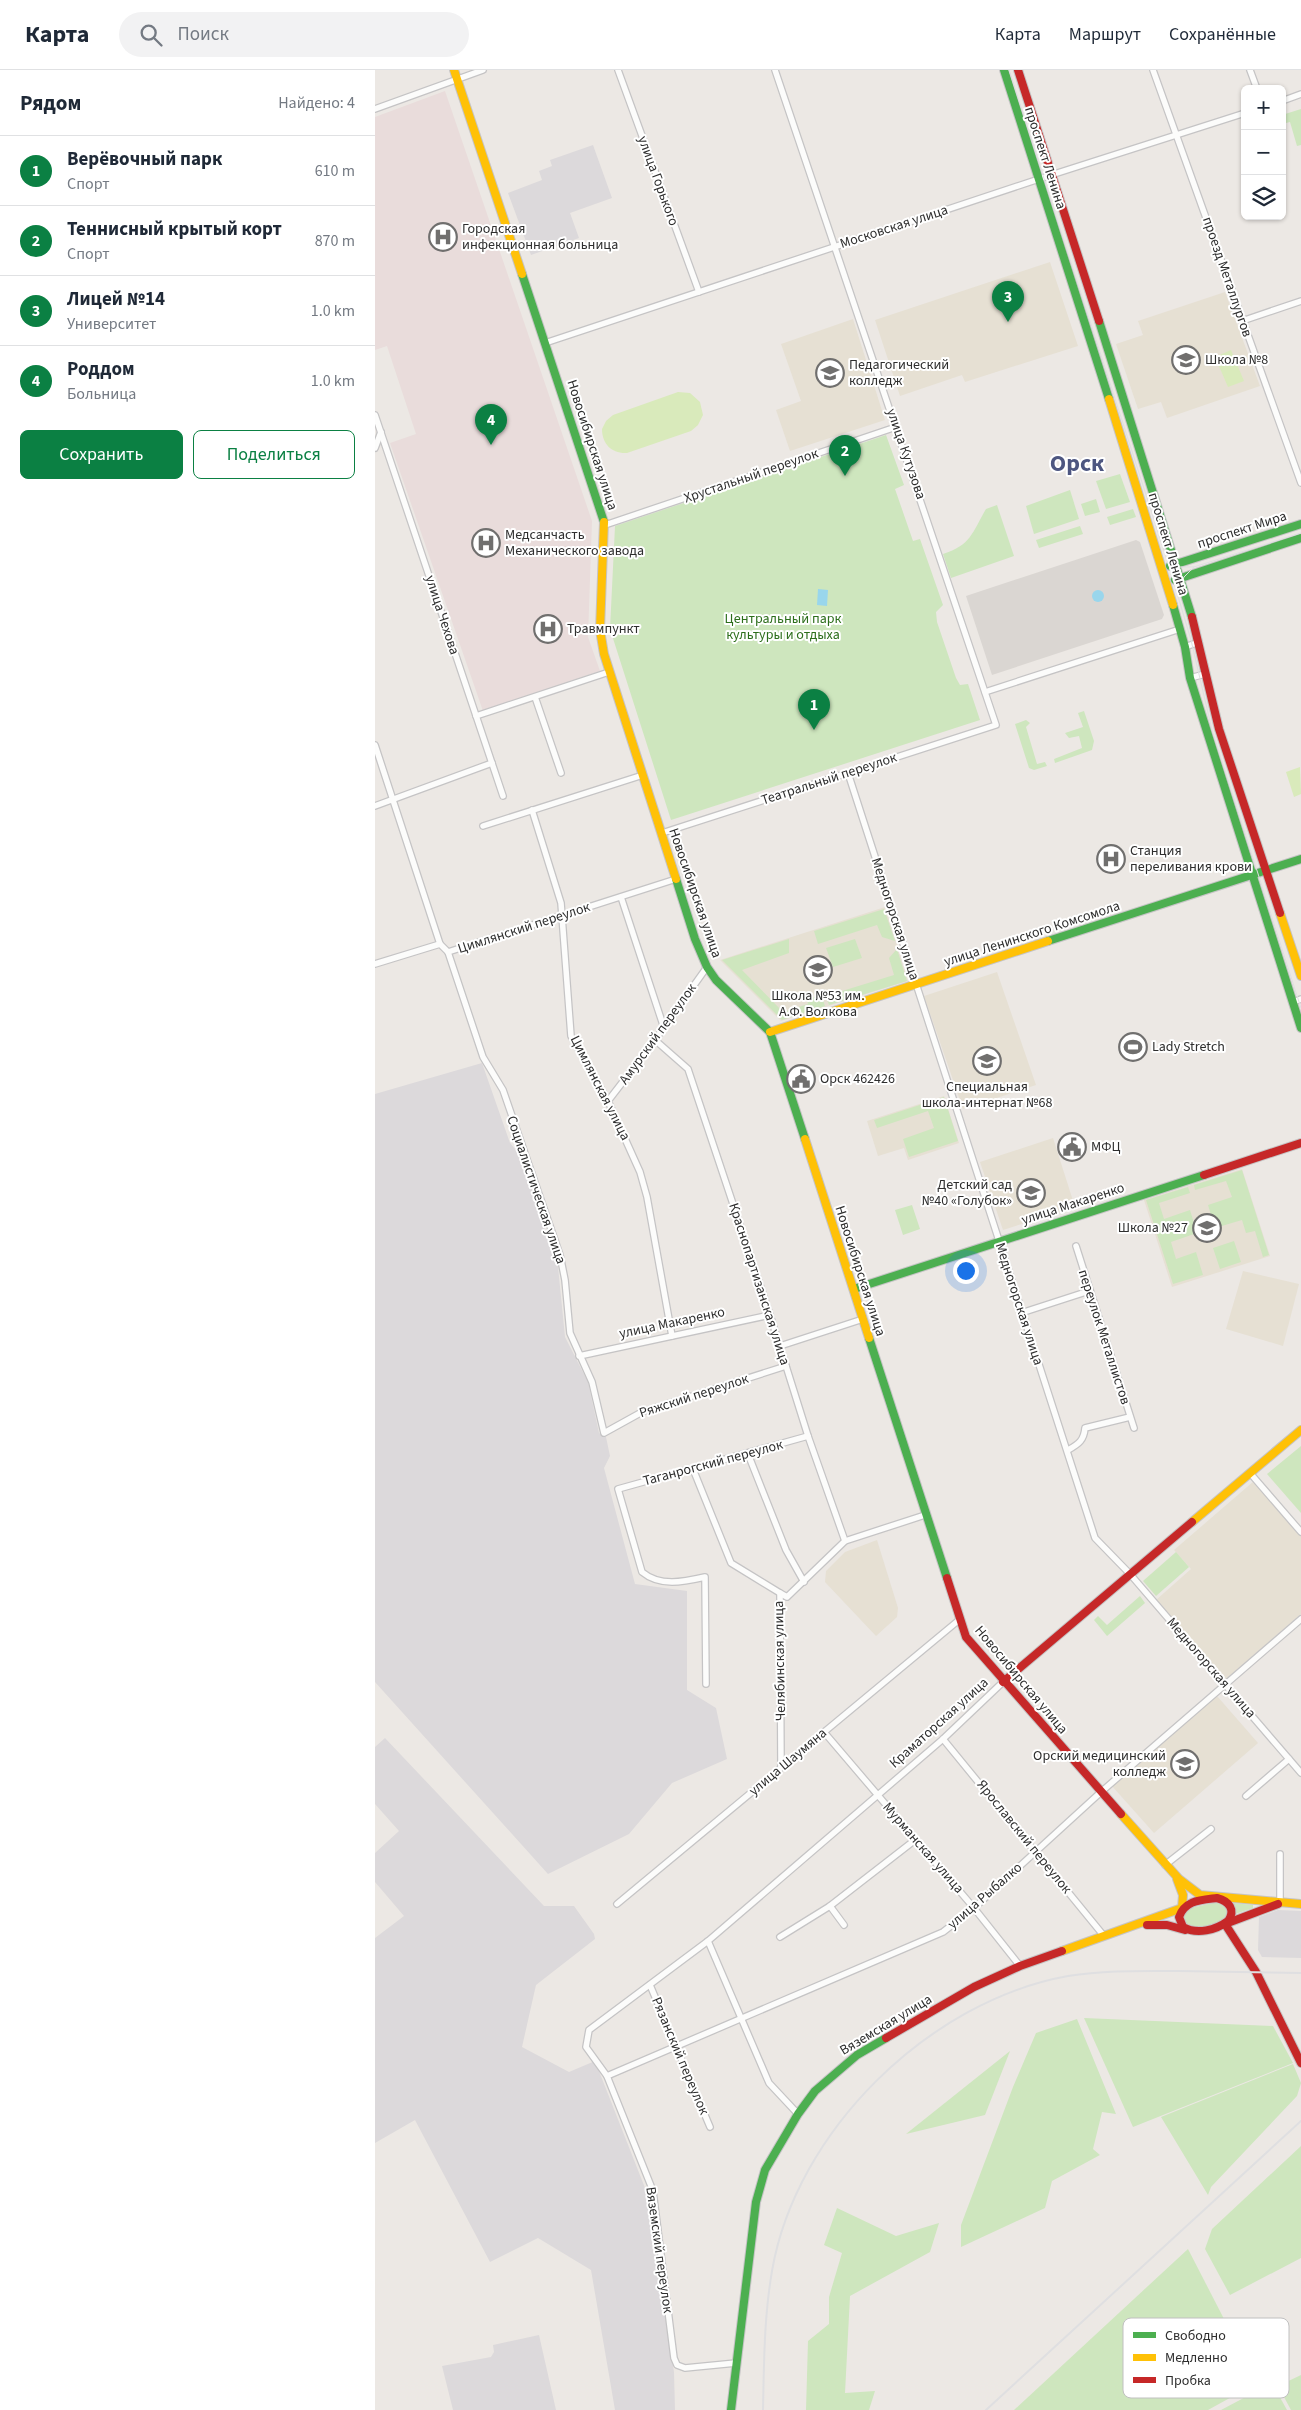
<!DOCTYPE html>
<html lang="ru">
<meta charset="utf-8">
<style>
:root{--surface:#fff;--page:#f2f2f3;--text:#1f2937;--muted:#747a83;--line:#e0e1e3;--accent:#0b8043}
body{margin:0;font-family:"Source Sans 3",sans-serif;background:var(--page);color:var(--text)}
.controls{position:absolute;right:15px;top:15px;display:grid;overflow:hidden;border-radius:8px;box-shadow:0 1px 4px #0004}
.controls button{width:45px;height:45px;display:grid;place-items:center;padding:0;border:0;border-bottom:1px solid var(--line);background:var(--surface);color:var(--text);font:25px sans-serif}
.you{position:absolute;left:590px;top:1200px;width:18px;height:18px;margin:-12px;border:4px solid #fff;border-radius:50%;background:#1a73e8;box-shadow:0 0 0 8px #1a73e833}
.badge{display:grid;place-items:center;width:32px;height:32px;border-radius:50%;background:var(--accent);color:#fff;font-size:16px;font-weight:700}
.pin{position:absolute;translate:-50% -41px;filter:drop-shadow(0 1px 2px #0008)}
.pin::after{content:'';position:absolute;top:26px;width:18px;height:15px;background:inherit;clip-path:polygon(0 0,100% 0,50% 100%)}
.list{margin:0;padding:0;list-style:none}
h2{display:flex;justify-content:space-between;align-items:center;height:65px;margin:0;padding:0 20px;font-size:21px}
h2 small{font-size:16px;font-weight:400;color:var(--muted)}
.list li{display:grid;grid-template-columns:32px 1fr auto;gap:15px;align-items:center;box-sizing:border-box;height:70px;padding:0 20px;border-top:1px solid var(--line)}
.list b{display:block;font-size:19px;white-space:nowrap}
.list p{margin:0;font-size:16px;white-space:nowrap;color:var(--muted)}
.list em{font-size:16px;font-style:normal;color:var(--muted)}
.actions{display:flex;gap:10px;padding:15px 20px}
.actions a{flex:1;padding:11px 0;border:1px solid var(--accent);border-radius:8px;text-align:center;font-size:18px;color:var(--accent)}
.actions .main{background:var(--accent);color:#fff}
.icon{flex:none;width:28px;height:28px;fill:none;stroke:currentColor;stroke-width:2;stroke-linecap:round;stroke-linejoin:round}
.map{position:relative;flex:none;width:926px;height:2340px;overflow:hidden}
header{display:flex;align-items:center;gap:30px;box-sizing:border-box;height:70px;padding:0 25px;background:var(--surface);border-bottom:1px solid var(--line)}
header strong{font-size:24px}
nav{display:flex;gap:28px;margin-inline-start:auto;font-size:18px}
.search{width:350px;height:45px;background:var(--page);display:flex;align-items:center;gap:12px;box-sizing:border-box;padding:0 18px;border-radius:28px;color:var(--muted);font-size:19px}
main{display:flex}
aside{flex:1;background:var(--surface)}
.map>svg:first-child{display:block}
.industrial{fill:#dcd9db}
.education{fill:#e6e0d3}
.medical{fill:#e9dcdb}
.green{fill:#cee6be}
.pitch{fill:#d9eabb}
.plaza{fill:#dad6d2}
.water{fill:#99d6ec}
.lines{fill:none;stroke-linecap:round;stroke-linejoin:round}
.street-casing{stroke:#c5c4c5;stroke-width:8}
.fast-casing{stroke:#c5c4c5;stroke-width:10}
.slow-casing{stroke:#c5c4c5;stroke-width:10}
.jam-casing{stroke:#c5c4c5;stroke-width:10}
.street{stroke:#fcfcfb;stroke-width:5.5}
.fast{stroke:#4caf50;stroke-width:8}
.slow{stroke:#ffc107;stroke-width:8}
.jam{stroke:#c62828;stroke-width:8}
.tram{stroke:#dfdfe1;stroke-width:1}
.rail{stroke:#dfdfe1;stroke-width:2}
.labels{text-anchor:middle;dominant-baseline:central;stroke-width:4;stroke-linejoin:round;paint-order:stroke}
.street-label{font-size:14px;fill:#2e2e2e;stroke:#fff}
.poi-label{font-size:14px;fill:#2e2e2e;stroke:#fff;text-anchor:start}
.park-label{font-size:14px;fill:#2c6e1b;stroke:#fff}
.town-label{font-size:24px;font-weight:bold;fill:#4d5680;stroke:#fff}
.key{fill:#fff;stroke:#c0c0c0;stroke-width:1}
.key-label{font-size:14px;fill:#2e2e2e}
</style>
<header>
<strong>Карта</strong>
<div class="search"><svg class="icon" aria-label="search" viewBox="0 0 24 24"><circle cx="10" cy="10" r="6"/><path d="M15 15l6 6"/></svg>Поиск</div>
<nav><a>Карта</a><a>Маршрут</a><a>Сохранённые</a></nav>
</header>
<main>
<aside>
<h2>Рядом<small>Найдено: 4</small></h2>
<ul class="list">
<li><span class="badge">1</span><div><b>Верёвочный парк</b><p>Спорт</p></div><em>610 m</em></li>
<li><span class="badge">2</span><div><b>Теннисный крытый корт</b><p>Спорт</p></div><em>870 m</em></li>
<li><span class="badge">3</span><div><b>Лицей №14</b><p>Университет</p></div><em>1.0 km</em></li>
<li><span class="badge">4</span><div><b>Роддом</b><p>Больница</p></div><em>1.0 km</em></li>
</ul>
<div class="actions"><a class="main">Сохранить</a><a>Поделиться</a></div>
</aside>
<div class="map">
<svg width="926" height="2340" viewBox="0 0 926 2340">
<rect width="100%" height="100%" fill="#ece8e4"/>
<!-- industrial -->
<g class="industrial">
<polygon points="218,75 237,128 195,143 204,168 156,185 133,123 167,110 164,101 177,96 175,90"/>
<polygon points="107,993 135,1073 145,1085 183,1197 190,1267 213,1312 224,1363 231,1367 235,1386 229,1398 260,1514 312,1521 312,1620 341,1638 352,1689 297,1713 254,1764 173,1804 0,1612 0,1024"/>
<polygon points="10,1668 169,1836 199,1836 219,1864 220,1869 161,1915 147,1977 194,2002 220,1991 272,2123 299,2302 300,2340 240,2340 216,2200 163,2168 115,2192 40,2050 0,2073 0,1868 29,1846 0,1812 0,1783 24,1761 0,1734 0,1677"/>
<polygon points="903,1840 926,1841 926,1888 887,1887 883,1880 884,1847"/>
<polygon points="164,2265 181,2340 78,2340 67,2296 116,2287 119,2282 118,2275"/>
</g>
<!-- education -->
<g class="education">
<polygon points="675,192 703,276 590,312 587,305 525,326 500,250"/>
<polygon points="850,222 885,316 792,348 786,332 763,339 741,274 768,265 763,251"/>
<polygon points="478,249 510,350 415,381 401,340 426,331 406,274"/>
<polygon points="510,837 533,911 406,951 345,890"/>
<polygon points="622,902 661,1015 588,1039 549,926"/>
<polygon points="569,1026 584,1073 533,1090 529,1078 503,1086 492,1051"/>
<polygon points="678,1068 700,1137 628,1160 605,1092"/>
<polygon points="867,1099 895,1186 797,1217 769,1130"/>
<polygon points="868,1201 924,1214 908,1276 851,1259"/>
<polygon points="879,1411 926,1465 926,1544 850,1610 781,1530 816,1499 799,1480"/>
<polygon points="502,1470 523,1538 522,1547 501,1566 450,1512 451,1501 470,1482"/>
<polygon points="842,1626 883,1673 779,1763 737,1716"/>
</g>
<!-- medical -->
<polygon class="medical" points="70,21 217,451 213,567 225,601 108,641 15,373 41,364 12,276 0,280 0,47"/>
<!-- green -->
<g class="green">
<polygon points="926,39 926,75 922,76 915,52 907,54 907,45"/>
<polygon points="511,365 529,415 520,419 538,471 545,469 568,535 561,542 562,552 581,608 585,615 593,614 605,650 296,750 235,559 240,456"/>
<polygon points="745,404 755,432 731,439 721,411"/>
<polygon points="695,420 704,449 659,464 651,436"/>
<polygon points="721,429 725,442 710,446 706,434"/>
<path d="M622 435 639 486 576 508 568 484C596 475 597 463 611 439Z"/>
<polygon points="758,439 761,447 735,455 732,447"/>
<polygon points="705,456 708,464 664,478 661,470"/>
<polygon points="709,641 719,671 717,680 680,693 679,689 707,678 704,666 694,668 690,663 708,657 703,643"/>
<polygon points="651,650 655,653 651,657 662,694 670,692 672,696 659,700 654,698 640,654"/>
<polygon points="509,839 520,871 507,867 502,855 443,874 439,861"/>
<polygon points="414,869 414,883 367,900 408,942 433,934 432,929 443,926 447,927 450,936 407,950 347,890"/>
<polygon points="480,869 487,888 458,897 451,878"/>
<polygon points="522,879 532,911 454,935 451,926 519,905 514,888"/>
<polygon points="569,1027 583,1071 534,1087 528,1069 559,1058 553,1041 502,1058 499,1050"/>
<polygon points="867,1100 894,1185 888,1187 880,1161 871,1163 867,1150 840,1158 833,1135 857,1127 851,1111 820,1120 819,1115"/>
<polygon points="813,1117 815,1123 784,1133 789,1149 815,1140 822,1163 796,1172 801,1189 821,1182 828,1205 798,1214 771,1130"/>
<polygon points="537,1135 545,1159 528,1165 520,1140"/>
<polygon points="859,1171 866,1192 845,1199 838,1178"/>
<polygon points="926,1376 926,1443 892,1404"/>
<polygon points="801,1482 814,1497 781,1526 768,1511"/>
<polygon points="765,1526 770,1533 732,1566 719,1550 723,1546 732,1555"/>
<path d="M842 1832 852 1836 854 1843C849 1854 821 1862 811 1855L809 1847 812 1839Z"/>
<polygon points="858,1833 878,1835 878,1838 860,1844"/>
<polygon points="709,1948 898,1956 918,1993 758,2057"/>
<polygon points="702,1949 741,2044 727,2042 718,2079 725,2085 677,2111 670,2138 586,2177 586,2155 638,2017 661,1963"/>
<polygon points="635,1981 610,2045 531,2064"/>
<polygon points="918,1994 926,2013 922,2026 836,2117 833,2125 786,2047"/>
<polygon points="926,2076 926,2188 855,2225 830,2179 837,2159"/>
<polygon points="462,2138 521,2166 564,2153 555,2182 475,2226 470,2323 500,2321 494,2340 431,2340 433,2271 454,2254 454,2227 467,2183 449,2175"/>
<polygon points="813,2179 882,2313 833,2340 639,2340"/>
<polygon points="926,2305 926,2340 916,2340 903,2316"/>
<polygon points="897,2313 912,2340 846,2340"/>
</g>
<!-- pitch -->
<g class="pitch">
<polygon points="856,280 869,311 853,317 840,287"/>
<path d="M303 322 315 323 325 332 328 345 323 355 316 361 252 383C237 384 227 374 227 359L231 351 238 345Z"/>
<polygon points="925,697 926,724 919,727 911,702"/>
</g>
<!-- plaza -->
<polygon class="plaza" points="761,470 765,472 789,545 787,549 617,605 591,526"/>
<!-- water -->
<g class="water">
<polygon points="443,519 453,520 452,536 442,535"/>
<circle cx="723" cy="526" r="6"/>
</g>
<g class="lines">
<defs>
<g id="street">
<polyline points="243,0 324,222"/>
<polyline points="778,0 926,413"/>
<polyline points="875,0 882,19"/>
<polyline points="907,31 926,24"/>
<polyline points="0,39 108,0"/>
<polyline points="867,251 926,231"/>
<polyline points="170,273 673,106 870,43"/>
<polyline points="0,345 128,726"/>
<polyline points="0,378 6,362"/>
<polyline points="230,455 521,357"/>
<polyline points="810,577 824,572"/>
<polyline points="815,608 830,604"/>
<polyline points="610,622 805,559"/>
<polyline points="160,627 186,703"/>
<polyline points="101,646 234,602"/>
<polyline points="0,675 65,874"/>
<polyline points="473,703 720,1468 755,1504 926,1703"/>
<polyline points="0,736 117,693"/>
<polyline points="157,740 186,833 196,966 233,1031 265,1102 272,1127 297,1266"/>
<polyline points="108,756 268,705"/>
<polyline points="287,763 621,655 400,0"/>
<polyline points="246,827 289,958"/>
<polyline points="73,882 108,987 128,1020 185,1185 190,1210 195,1263 217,1312 229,1363 267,1342 411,1296"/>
<polyline points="0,894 65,874 73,882 301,809"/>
<polyline points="918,932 926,929"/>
<polyline points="280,970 313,999 395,1245 433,1366 470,1471"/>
<polyline points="233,1031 280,970 332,897"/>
<polyline points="701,1176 759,1358"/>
<polyline points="646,1243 714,1221"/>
<polyline points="405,1276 488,1249"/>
<polyline points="204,1286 395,1245"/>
<path d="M693 1380C704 1374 709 1370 710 1358L755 1347"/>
<polyline points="373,1384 411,1480 429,1512"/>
<polyline points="318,1399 356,1493 405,1523 406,1697"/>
<polyline points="875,1403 926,1462"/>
<polyline points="405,1523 412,1527 470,1471 550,1445"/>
<path d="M331 1614 330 1507C308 1512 285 1517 267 1502L243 1419 433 1366"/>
<polyline points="449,1662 599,1838 645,1896"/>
<polyline points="568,1669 729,1866"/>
<polyline points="871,1726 914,1689"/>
<polyline points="790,1795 836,1759"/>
<polyline points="905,1833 905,1784"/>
<polyline points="242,1834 584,1550"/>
<polyline points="455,1836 469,1855"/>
<polyline points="405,1867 455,1836 540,1770"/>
<polyline points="333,1871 394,2013 423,2044"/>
<polyline points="275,1915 335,2057"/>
<polyline points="232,2006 568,1862 599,1838 726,1722 926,1549"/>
<polyline points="361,2293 310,2298 302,2295 299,2288 278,2121 232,2006 211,1977 214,1960 333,1871 568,1669 628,1612"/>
</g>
<g id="fast">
<polyline points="629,0 734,329"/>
<polyline points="147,204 229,452"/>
<polyline points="724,251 817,547"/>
<polyline points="795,496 926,454"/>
<polyline points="800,510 926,468"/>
<polyline points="798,535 810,577 815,608 926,958"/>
<polyline points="301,809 320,869 332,897 341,910 395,962 430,1069"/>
<polyline points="673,871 926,789"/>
<polyline points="479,1219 829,1105"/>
<polyline points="494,1268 572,1508"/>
<polyline points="356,2340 381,2132 390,2100 423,2044 440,2021 482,1985 511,1968"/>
</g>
<g id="slow">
<polyline points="79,0 147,204"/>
<polyline points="734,329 798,535"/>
<polyline points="229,452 225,560 229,584 301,809"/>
<polyline points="905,843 926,906"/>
<polyline points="395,962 673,871"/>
<polyline points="430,1069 494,1268"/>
<polyline points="817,1452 926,1360"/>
<polyline points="746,1744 804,1809 825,1825 926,1834"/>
<polyline points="687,1881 807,1838 808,1825 802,1809"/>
</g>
<g id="jam">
<polyline points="643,0 724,251"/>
<polyline points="817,547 844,659 905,843"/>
<polyline points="829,1105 926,1073"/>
<polyline points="572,1508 591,1567 746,1744"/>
<polyline points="628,1612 817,1452"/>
<path d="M842 1828C854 1831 861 1840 853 1851 841 1860 822 1865 808 1857L804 1847C810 1830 826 1830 842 1828Z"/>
<polyline points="903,1834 850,1854 881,1902 926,1993"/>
<polyline points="772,1855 792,1855 810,1860"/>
<polyline points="511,1968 599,1917 645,1896 687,1881"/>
</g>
</defs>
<!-- street casing -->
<use href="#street" class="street-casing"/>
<!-- fast casing -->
<use href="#fast" class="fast-casing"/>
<!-- slow casing -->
<use href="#slow" class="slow-casing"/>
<!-- jam casing -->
<use href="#jam" class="jam-casing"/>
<!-- street -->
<use href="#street" class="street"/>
<!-- fast -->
<use href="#fast" class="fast"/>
<!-- slow -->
<use href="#slow" class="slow"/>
<!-- jam -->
<use href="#jam" class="jam"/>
<!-- tram -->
<g class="tram">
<polyline points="634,0 794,496 816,570 837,660 926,938"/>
<polyline points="791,487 804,497 819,497 926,463"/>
<polyline points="804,518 809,507 819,497"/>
</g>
<!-- rail -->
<g class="rail">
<path d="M388 2340C389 2294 389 2247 397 2201 421 2061 554 1931 693 1906 730 1900 766 1901 803 1901 844 1902 885 1902 926 1903"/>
<polyline points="611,2340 926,2051"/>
</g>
</g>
<!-- icons -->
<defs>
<symbol id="hospital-ring" viewBox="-11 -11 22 22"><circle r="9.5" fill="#fff" stroke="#706f6e" stroke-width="1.5"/><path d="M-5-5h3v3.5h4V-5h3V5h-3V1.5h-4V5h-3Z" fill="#706f6e"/></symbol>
<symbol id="school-ring" viewBox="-11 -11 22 22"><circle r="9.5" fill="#fff" stroke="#706f6e" stroke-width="1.5"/><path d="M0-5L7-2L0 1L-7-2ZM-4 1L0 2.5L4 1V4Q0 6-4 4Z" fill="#706f6e"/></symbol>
<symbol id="university-ring" viewBox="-11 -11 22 22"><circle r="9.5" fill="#fff" stroke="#706f6e" stroke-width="1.5"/><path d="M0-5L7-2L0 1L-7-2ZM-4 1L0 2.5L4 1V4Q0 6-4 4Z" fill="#706f6e"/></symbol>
<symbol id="stadium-ring" viewBox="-11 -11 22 22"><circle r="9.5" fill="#fff" stroke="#706f6e" stroke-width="1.5"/><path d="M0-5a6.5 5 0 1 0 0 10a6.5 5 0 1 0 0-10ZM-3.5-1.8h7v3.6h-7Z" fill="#706f6e"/></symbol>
<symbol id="civic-ring" viewBox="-11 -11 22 22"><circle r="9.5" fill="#fff" stroke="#706f6e" stroke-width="1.5"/><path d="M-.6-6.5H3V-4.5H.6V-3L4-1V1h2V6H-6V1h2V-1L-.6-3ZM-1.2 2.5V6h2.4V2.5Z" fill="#706f6e"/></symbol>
</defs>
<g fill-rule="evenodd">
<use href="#hospital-ring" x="52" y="151" width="32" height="32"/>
<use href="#school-ring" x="795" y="274" width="32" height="32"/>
<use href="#university-ring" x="439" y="287" width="32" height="32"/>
<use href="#hospital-ring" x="95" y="457" width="32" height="32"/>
<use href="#hospital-ring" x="157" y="543" width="32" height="32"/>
<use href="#hospital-ring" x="720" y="773" width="32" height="32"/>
<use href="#school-ring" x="427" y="884" width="32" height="32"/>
<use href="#stadium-ring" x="742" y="961" width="32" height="32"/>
<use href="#school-ring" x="596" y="975" width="32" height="32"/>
<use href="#civic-ring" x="410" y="993" width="32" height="32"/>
<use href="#civic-ring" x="681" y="1061" width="32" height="32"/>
<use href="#school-ring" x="640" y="1107" width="32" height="32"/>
<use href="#school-ring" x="816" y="1142" width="32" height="32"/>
<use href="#university-ring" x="794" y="1678" width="32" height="32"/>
</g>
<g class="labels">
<!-- street labels -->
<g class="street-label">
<text transform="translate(670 88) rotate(72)">проспект Ленина</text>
<text transform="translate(283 111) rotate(70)">улица Горького</text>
<text transform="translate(519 157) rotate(-18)">Московская улица</text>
<text transform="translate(852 207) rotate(71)">проезд Металлургов</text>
<text transform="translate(217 375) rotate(72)">Новосибирская улица</text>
<text transform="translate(531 384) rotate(71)">улица Кутузова</text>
<text transform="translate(376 406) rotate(-19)">Хрустальный переулок</text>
<text transform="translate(867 460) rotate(-18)">проспект Мира</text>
<text transform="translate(793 474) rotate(73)">проспект Ленина</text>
<text transform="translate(67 545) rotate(72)">улица Чехова</text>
<text transform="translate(454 709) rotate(-18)">Театральный переулок</text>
<text transform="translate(320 823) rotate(71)">Новосибирская улица</text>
<text transform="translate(520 849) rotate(72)">Медногорская улица</text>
<text transform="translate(149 858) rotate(-18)">Цимлянский переулок</text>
<text transform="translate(657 864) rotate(-18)">улица Ленинского Комсомола</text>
<text transform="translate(283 964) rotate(-54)">Амурский переулок</text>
<text transform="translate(225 1018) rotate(63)">Цимлянская улица</text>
<text transform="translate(161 1120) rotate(71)">Социалистическая улица</text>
<text transform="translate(698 1134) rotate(-18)">улица Макаренко</text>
<text transform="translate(485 1201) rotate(72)">Новосибирская улица</text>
<text transform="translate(384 1214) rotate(72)">Краснопартизанская улица</text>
<text transform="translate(644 1234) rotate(72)">Медногорская улица</text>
<text transform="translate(297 1253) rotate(-12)">улица Макаренко</text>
<text transform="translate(729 1267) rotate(72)">переулок Металлистов</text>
<text transform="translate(319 1326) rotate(-18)">Ряжский переулок</text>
<text transform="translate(338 1393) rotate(-15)">Таганрогский переулок</text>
<text transform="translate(405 1591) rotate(-91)">Челябинская улица</text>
<text transform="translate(836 1598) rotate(49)">Медногорская улица</text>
<text transform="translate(646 1610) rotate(50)">Новосибирская улица</text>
<text transform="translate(564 1653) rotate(-42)">Краматорская улица</text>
<text transform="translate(413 1692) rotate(-40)">улица Шаумяна</text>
<text transform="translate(649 1767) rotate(51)">Ярославский переулок</text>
<text transform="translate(548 1778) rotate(49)">Мурманская улица</text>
<text transform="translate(610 1826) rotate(-41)">улица Рыбалко</text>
<text transform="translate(511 1955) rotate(-31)">Вяземская улица</text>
<text transform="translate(305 1986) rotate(67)">Рязанский переулок</text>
<text transform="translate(284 2180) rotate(82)">Вяземский переулок</text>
</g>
<!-- poi labels -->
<g class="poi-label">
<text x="87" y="159">Городская<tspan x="87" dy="16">инфекционная больница</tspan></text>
<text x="830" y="290">Школа №8</text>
<text x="474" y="295">Педагогический<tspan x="474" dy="16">колледж</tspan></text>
<text x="130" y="465">Медсанчасть<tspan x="130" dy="16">Механического завода</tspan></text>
<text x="192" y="559">Травмпункт</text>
<text x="755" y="781">Станция<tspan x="755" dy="16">переливания крови</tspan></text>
<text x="443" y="926" text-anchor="middle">Школа №53 им.<tspan x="443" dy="16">А.Ф. Волкова</tspan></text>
<text x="777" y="977">Lady Stretch</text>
<text x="445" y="1009">Орск 462426</text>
<text x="612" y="1017" text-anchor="middle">Специальная<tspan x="612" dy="16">школа-интернат №68</tspan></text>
<text x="716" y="1077">МФЦ</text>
<text x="637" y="1115" text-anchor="end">Детский сад<tspan x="637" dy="16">№40 «Голубок»</tspan></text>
<text x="813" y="1158" text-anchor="end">Школа №27</text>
<text x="791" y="1686" text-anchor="end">Орский медицинский<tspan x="791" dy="16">колледж</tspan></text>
</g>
<!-- park labels -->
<g class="park-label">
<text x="408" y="549">Центральный парк<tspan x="408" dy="16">культуры и отдыха</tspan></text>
</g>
<!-- town labels -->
<g class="town-label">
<text x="702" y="393">Орск</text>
</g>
</g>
<!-- legend -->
<rect x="748" y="2248" width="166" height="80" rx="8" class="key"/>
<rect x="758" y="2262" width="23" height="6" fill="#4caf50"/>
<rect x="758" y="2284" width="23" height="7" fill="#ffc107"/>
<rect x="758" y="2307" width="23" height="6" fill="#c62828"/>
<g class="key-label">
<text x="790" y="2270">Свободно</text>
<text x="790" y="2292">Медленно</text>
<text x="790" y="2315">Пробка</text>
</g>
</svg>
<div class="controls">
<button>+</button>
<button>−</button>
<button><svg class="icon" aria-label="layers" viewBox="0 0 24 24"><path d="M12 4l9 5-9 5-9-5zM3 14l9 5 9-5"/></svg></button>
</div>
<div class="you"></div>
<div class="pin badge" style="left:439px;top:660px">1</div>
<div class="pin badge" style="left:470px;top:406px">2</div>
<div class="pin badge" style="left:633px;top:252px">3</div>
<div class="pin badge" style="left:116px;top:375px">4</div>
</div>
</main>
